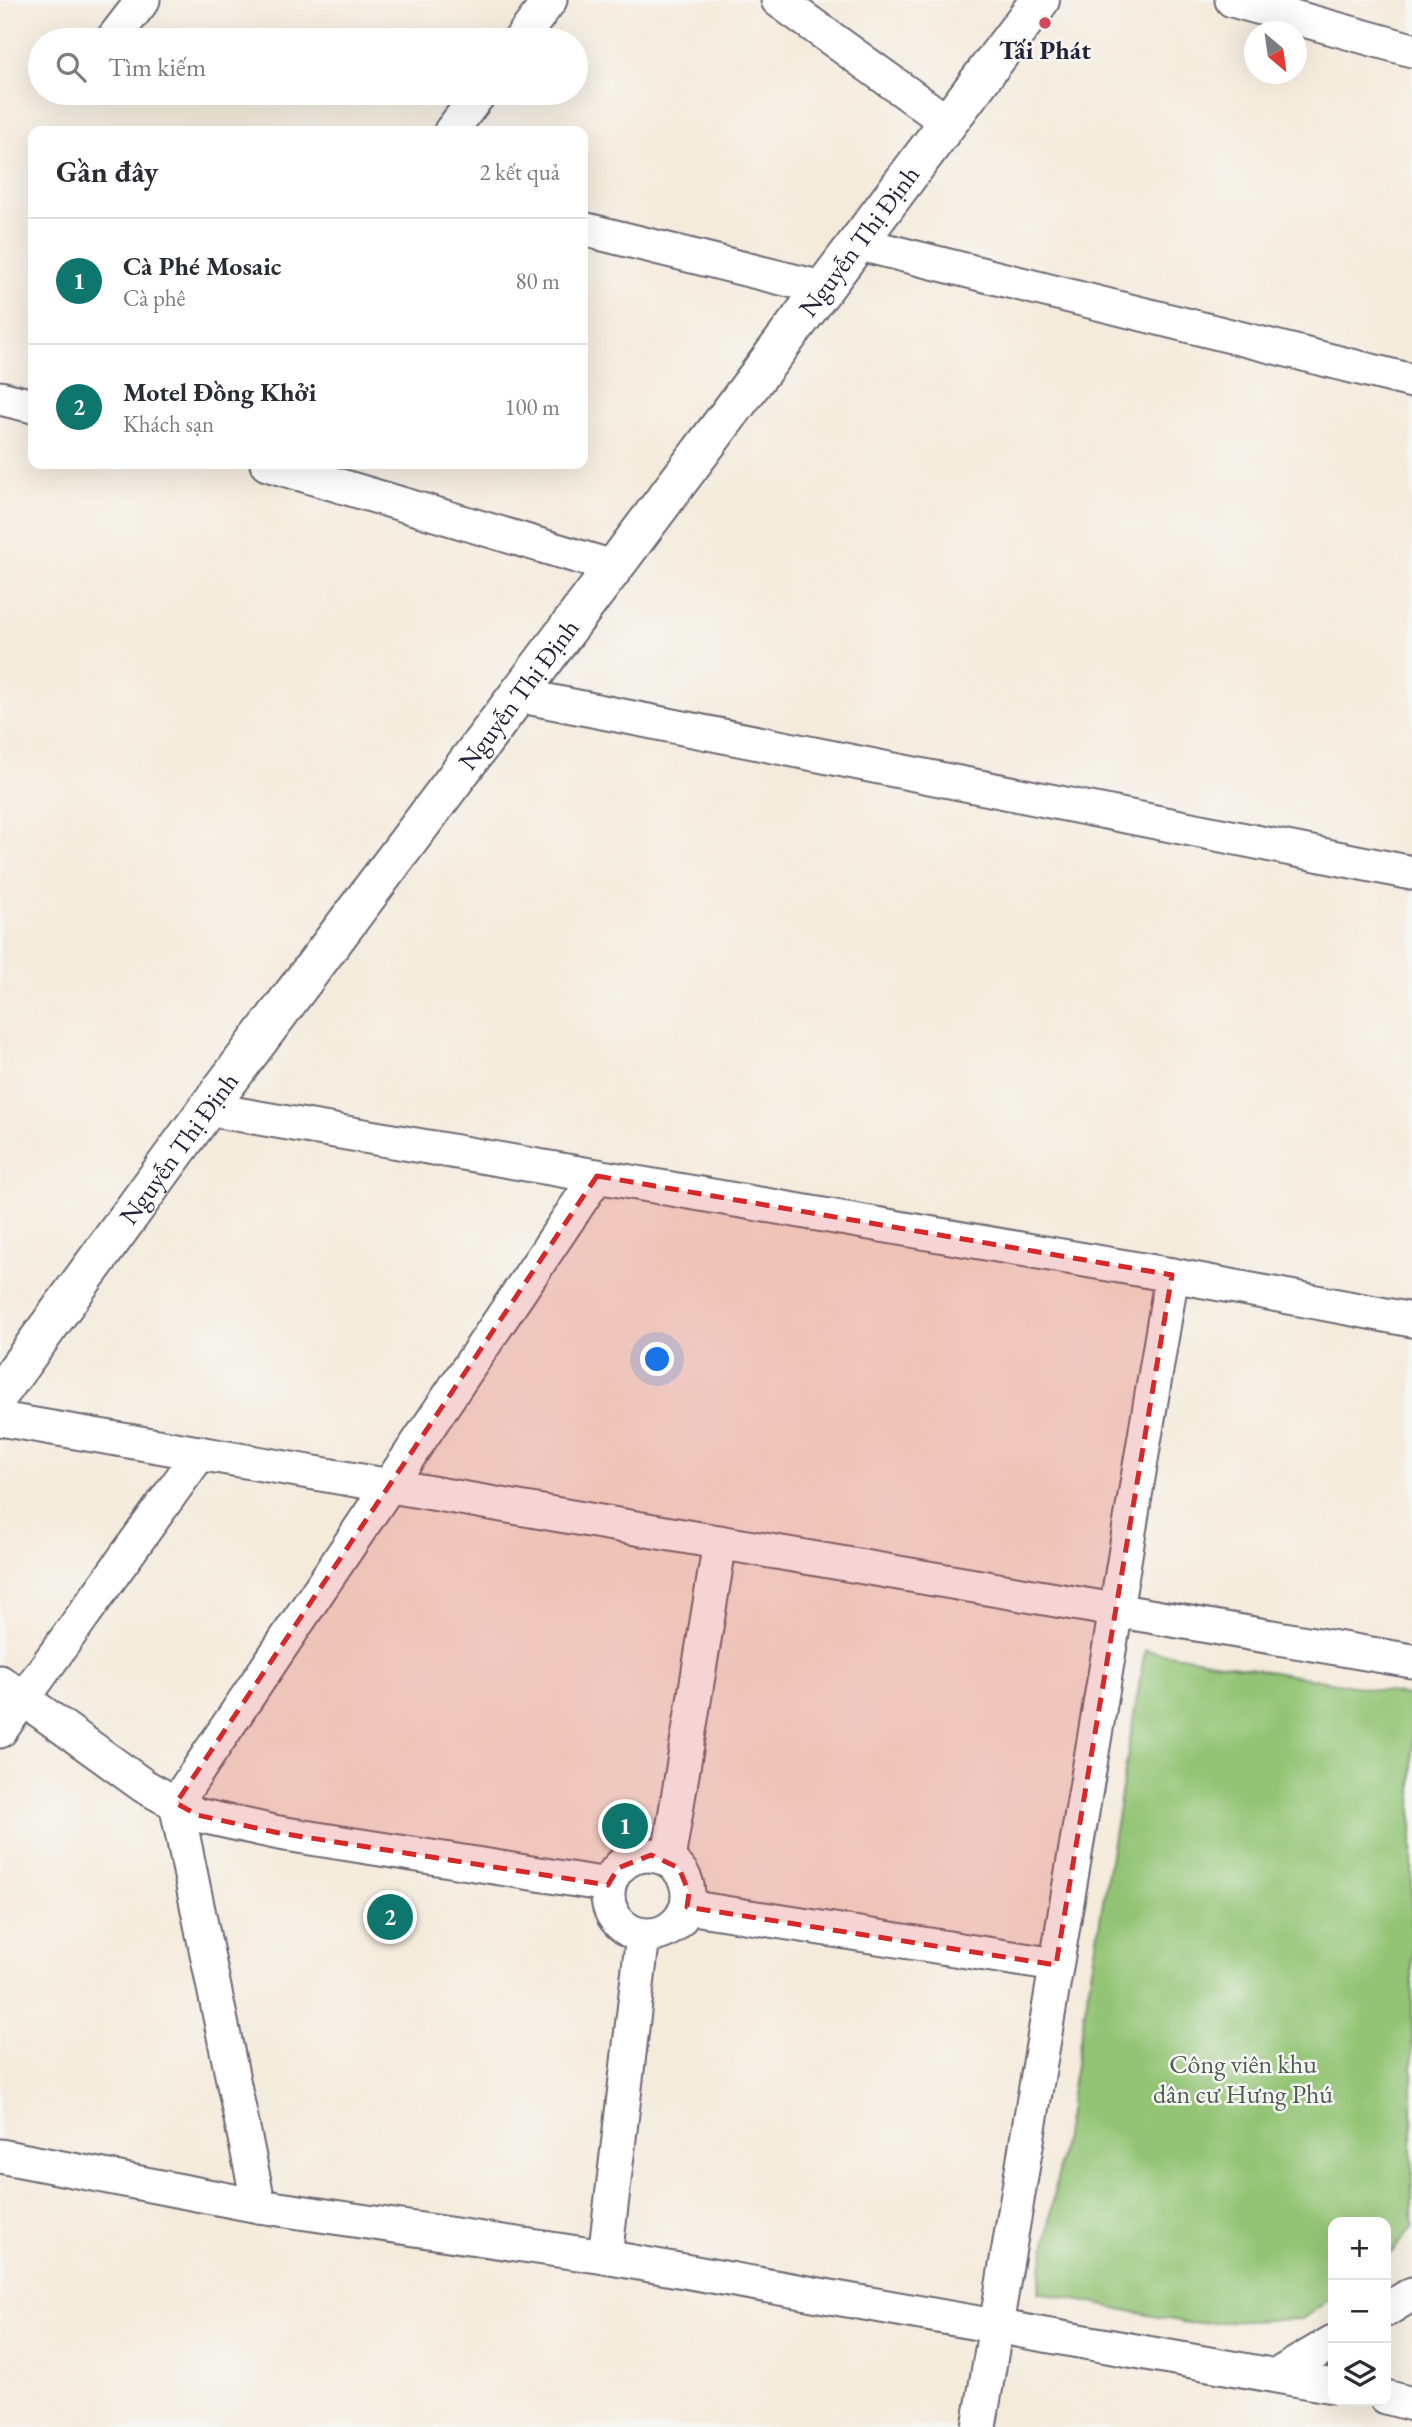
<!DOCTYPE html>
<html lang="vi">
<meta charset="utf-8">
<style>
:root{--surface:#fff;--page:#f2f2f3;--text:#2b2b33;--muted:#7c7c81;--line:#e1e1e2;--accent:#0f766e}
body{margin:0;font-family:"EB Garamond",serif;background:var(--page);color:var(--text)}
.controls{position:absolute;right:21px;bottom:21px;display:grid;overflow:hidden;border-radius:14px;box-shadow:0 7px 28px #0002}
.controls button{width:63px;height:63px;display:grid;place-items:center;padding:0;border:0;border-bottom:2px solid var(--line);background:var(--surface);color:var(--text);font:35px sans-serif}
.compass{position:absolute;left:1244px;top:21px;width:63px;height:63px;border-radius:50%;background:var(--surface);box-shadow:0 7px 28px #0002;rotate:151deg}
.you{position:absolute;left:658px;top:1360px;width:24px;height:24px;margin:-18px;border:5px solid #fff;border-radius:50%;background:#1a73e8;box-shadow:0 0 0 10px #1a73e833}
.badge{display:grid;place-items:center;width:46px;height:46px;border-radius:50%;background:var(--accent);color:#fff;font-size:23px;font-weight:700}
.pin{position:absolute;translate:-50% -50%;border:4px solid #fff;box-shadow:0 2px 7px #0006}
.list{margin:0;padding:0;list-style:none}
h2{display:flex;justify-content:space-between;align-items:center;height:91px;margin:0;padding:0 28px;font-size:30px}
h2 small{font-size:23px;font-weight:400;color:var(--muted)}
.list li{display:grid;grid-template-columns:46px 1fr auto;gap:21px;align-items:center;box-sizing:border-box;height:126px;padding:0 28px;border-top:2px solid var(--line)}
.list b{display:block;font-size:26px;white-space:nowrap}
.list p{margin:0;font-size:23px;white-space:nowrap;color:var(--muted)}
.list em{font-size:23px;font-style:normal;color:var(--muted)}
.icon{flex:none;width:38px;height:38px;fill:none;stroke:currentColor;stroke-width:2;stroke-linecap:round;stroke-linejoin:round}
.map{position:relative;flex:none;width:1412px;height:2427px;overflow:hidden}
.search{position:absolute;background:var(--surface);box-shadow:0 7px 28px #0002;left:28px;top:28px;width:560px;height:77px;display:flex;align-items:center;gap:18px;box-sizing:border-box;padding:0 24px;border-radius:38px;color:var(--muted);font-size:26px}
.panel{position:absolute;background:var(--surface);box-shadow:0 7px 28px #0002;left:28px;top:126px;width:560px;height:343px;border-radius:14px}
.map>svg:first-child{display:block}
.green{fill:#93c474;stroke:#5a7358;stroke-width:2}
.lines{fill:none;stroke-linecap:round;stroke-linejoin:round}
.minor-casing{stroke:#6c6873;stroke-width:37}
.secondary-casing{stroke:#6c6873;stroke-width:42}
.minor{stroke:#fff;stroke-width:33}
.secondary{stroke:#fff;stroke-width:38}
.marked{fill:#d62828;fill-opacity:0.2;stroke:#d62828;stroke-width:5;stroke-dasharray:14 9;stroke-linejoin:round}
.poi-dot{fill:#d1495b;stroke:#f6f6f2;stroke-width:2.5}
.labels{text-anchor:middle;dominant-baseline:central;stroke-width:5;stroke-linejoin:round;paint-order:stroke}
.poi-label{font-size:26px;font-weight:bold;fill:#22223b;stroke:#f6f6f2}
.street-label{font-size:26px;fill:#22223b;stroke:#f6f6f2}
.park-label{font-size:26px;fill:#4a5b4f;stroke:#f6f6f2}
</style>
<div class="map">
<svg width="1412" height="2427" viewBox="0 0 1412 2427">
<rect width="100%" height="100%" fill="#f6f6f2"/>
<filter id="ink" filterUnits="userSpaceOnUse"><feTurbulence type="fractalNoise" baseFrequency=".0143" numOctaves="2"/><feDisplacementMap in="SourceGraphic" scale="14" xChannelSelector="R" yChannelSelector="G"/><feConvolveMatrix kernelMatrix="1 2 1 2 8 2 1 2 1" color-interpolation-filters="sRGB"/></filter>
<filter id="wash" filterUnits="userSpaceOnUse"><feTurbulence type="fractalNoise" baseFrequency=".00686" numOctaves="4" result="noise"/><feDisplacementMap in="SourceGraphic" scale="28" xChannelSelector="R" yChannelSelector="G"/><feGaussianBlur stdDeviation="1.57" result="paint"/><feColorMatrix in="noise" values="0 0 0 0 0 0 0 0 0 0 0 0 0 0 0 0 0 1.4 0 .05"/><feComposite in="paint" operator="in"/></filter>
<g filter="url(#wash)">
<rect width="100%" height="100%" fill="#f4ebdb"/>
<!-- green -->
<polygon class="green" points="1145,1650 1412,1696 1412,2229 1386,2259 1386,2222 1333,2222 1333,2297 1302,2319 1187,2323 1038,2292"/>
</g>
<g filter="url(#ink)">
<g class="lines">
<defs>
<g id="minor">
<polyline points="778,0 947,122"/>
<polyline points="1232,0 1412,50"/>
<polyline points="112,40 143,0"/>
<polyline points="520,40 550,0"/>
<polyline points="451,131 480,93"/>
<polyline points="583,229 822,288"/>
<polyline points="856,243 1412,381"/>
<polyline points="0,398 33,406"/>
<polyline points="267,464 613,567"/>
<polyline points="517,695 1412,873"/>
<polyline points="207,1109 1172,1275 1412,1320"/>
<polyline points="0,1419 1412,1661"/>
<polyline points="0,1682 144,1786 197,1815 279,1833 608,1885"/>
<polyline points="0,1731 200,1453"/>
<circle cx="648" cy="1895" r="40"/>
<polyline points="668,1860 720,1542"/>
<polyline points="687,1907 1056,1965"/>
<polyline points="0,2156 259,2206 605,2257 1333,2386"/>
<polyline points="259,2206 176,1803 597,1176"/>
<polyline points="605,2257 643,1935"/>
<polyline points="1386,2310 1412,2294"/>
<polyline points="1279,2374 1333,2342"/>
<polyline points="1386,2397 1412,2404"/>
<polyline points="979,2427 1172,1275"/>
</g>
<g id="secondary">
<path id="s1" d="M0 1393 207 1109 1040 0"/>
</g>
</defs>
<!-- minor casing -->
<use href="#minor" class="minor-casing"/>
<!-- secondary casing -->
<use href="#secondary" class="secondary-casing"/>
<!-- minor -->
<use href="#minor" class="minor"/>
<!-- secondary -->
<use href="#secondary" class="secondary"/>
</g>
</g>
<!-- marked area -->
<path class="marked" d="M597 1176 1172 1275 1056 1965 687 1907 689 1893 679 1868 651 1855 618 1868 608 1885 279 1833 197 1815 176 1803Z"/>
<!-- markers -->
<circle class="poi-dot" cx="1045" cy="23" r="7"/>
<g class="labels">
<!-- poi labels -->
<g class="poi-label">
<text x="1045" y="50">Tấi Phát</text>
</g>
<!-- street labels -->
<g class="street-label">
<text stroke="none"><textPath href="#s1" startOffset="1437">Nguyễn Thị Định</textPath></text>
<text stroke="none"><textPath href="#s1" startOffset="870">Nguyễn Thị Định</textPath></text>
<text stroke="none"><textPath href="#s1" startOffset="303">Nguyễn Thị Định</textPath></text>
</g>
<!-- park labels -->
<g class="park-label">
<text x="1243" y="2064">Công viên khu<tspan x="1243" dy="30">dân cư Hưng Phú</tspan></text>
</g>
</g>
</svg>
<div class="controls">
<button>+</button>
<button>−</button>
<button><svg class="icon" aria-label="layers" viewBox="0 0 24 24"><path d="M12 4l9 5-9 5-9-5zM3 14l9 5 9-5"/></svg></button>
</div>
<svg class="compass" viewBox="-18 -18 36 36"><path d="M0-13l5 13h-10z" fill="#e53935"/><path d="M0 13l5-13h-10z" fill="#7c7c81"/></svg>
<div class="you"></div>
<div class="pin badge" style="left:625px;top:1826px">1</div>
<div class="pin badge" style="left:390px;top:1917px">2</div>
<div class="search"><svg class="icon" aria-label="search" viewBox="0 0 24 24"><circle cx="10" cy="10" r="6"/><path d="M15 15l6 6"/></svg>Tìm kiếm</div>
<section class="panel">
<h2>Gần đây<small>2 kết quả</small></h2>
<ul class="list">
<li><span class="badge">1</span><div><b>Cà Phé Mosaic</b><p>Cà phê</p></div><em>80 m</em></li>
<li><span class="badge">2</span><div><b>Motel Đồng Khởi</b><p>Khách sạn</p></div><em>100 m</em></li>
</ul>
</section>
</div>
